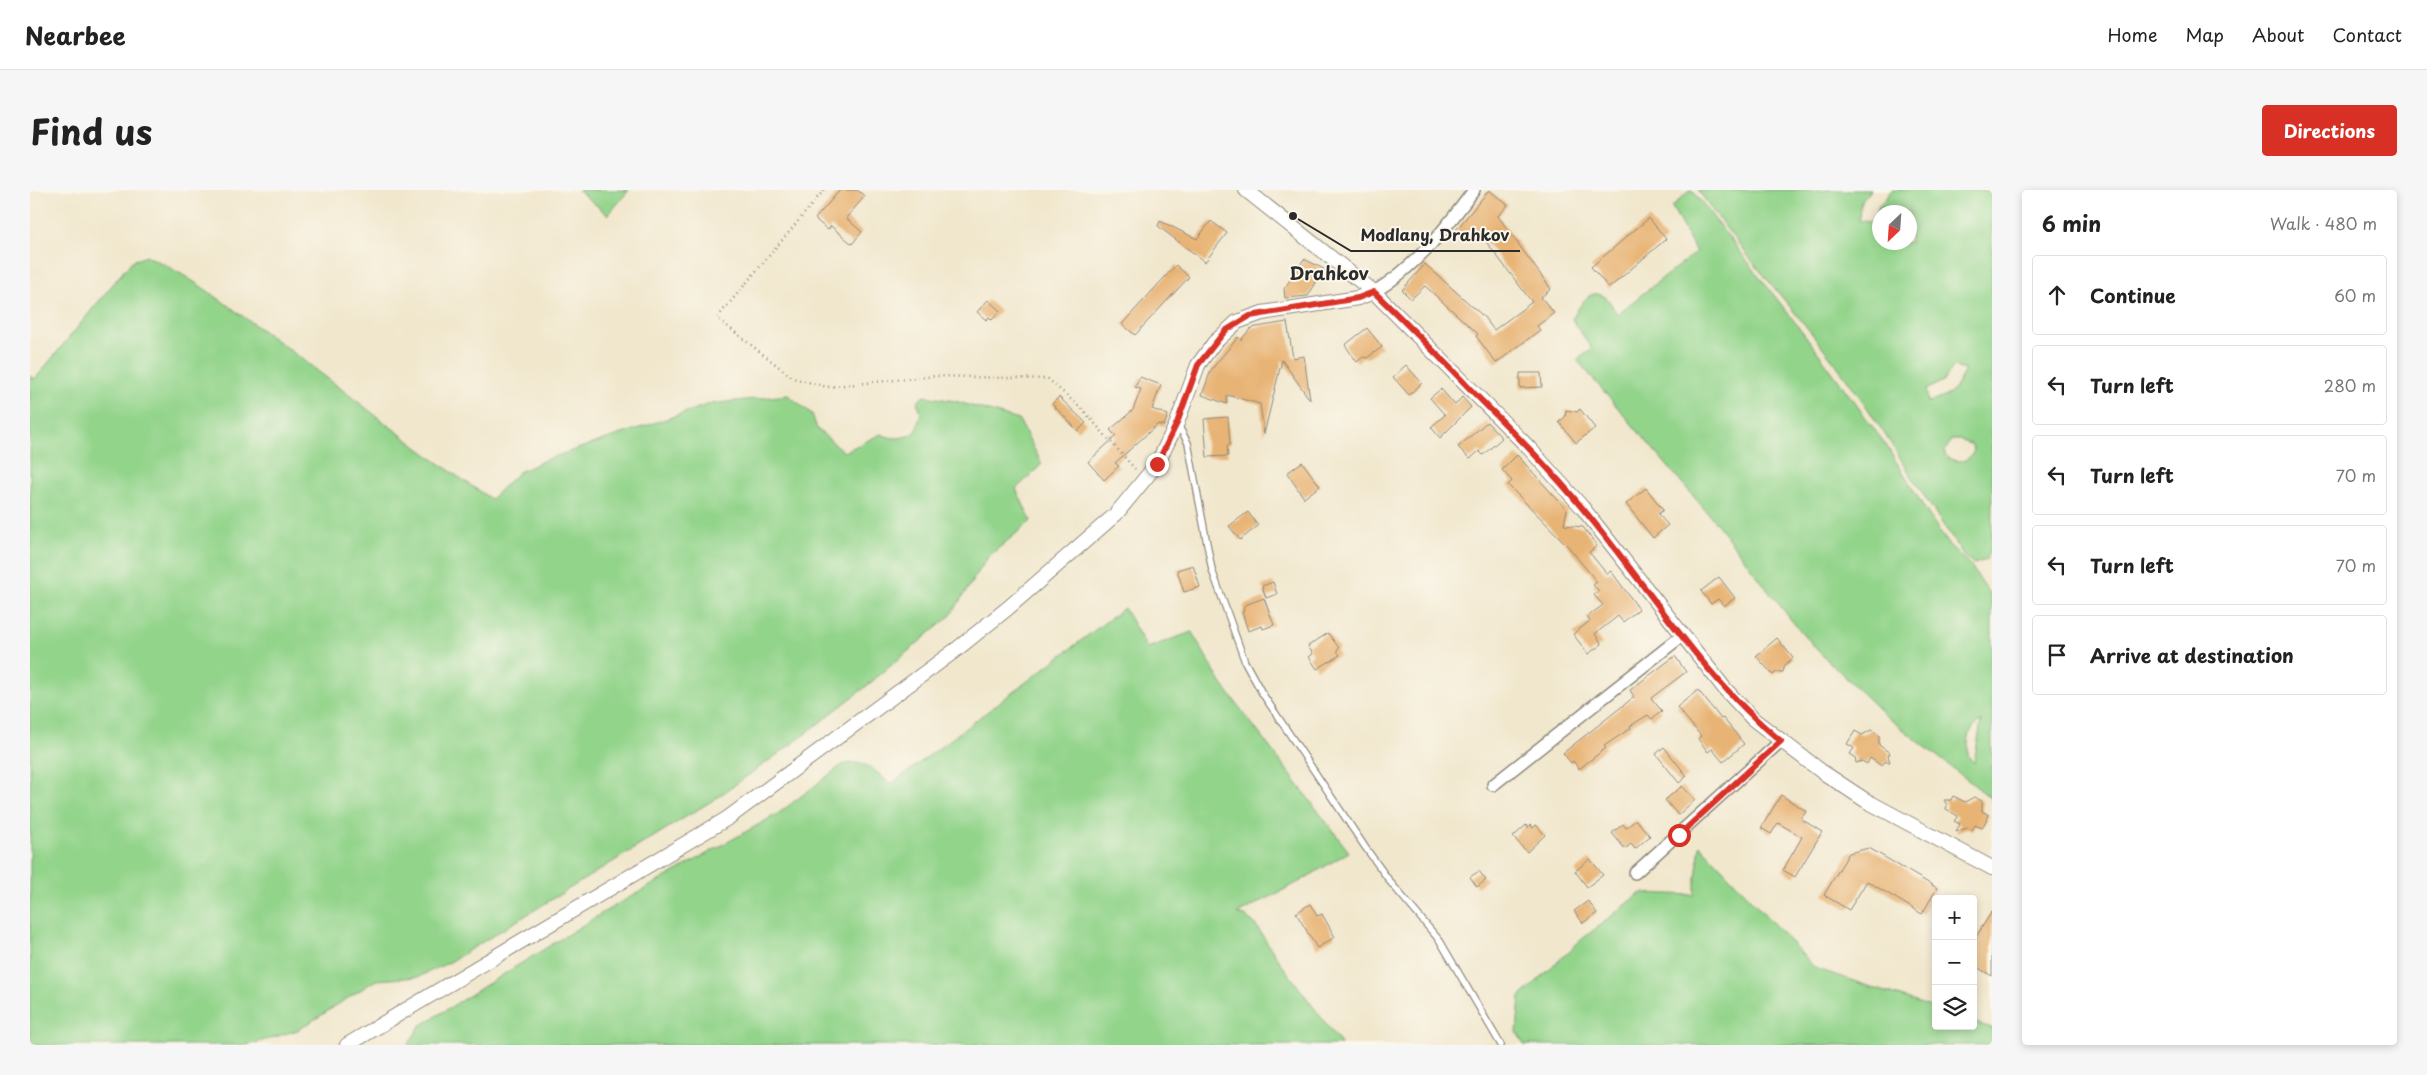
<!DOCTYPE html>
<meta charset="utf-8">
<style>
:root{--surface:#fff;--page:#f6f6f6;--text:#222;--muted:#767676;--line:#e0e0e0;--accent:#d93025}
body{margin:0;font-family:"Playpen Sans",sans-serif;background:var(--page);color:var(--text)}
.controls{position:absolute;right:15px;bottom:15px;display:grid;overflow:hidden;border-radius:5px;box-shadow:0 2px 8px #0003}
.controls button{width:45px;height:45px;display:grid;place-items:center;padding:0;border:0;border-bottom:1px solid var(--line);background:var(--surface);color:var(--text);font:25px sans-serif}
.compass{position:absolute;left:1842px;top:15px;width:45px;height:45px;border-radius:50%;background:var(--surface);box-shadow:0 2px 8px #0003;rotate:205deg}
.stop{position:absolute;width:15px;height:15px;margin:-11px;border:4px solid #d93025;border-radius:50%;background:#fff}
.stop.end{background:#d93025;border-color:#fff;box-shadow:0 1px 5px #0008}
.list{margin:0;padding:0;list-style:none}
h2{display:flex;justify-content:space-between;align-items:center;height:65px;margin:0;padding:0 20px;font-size:21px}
h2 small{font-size:16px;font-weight:400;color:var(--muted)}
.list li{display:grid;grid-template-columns:32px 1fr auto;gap:15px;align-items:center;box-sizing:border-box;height:80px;margin:0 10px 10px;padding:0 10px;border:1px solid var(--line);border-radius:5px}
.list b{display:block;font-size:19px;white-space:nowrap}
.list em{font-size:16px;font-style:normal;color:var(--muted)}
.icon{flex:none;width:28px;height:28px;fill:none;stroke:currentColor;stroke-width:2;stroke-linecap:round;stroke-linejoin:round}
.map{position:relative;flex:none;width:1962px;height:855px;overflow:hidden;border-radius:5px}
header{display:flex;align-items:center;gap:30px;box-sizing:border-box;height:70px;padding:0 25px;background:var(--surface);border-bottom:1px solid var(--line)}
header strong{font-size:24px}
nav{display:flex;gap:28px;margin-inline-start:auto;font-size:18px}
.intro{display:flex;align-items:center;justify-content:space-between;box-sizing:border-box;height:120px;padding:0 30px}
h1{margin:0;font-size:35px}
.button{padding:12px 22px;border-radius:5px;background:var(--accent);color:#fff;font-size:18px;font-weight:700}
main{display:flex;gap:30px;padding:0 30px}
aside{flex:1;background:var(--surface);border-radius:5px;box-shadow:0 2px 8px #0003}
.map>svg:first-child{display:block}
.green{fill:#93d48b;stroke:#5f805b;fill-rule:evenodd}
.building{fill:#e8b474}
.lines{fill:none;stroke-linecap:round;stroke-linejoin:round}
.service-casing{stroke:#8e897c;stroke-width:8}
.minor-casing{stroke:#8e897c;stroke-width:14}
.tertiary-casing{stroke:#8e897c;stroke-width:16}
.path{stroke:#8e897c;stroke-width:2.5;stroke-dasharray:1 4;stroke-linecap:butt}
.service{stroke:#fff;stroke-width:5.5}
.minor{stroke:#fff;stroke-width:11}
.tertiary{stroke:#fff;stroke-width:14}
.route{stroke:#d93025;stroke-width:6}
.labels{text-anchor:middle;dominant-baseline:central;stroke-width:4;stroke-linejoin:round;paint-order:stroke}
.quarter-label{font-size:18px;font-weight:bold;fill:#2b2b2b;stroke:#fbf7ec}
.leader{fill:none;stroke:#2b2b2b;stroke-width:2}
.callout-dot{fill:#2b2b2b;stroke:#fbf7ec;stroke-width:2}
.callout-label{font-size:16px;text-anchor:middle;font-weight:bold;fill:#2b2b2b;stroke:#fbf7ec;stroke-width:4;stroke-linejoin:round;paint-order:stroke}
</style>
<header>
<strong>Nearbee</strong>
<nav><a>Home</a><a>Map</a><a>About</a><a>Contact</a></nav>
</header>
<div class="intro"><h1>Find us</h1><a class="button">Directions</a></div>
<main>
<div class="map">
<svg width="1962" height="855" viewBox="0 0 1962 855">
<rect width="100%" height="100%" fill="#fbf7ec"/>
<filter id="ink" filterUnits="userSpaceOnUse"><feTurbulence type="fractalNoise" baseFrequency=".02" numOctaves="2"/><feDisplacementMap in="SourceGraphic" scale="10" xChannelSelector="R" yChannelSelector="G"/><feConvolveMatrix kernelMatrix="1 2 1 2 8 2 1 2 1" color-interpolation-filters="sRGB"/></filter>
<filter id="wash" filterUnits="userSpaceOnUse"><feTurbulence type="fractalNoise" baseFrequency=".0096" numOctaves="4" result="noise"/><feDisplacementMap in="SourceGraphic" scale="20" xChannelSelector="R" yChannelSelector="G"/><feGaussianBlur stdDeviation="1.12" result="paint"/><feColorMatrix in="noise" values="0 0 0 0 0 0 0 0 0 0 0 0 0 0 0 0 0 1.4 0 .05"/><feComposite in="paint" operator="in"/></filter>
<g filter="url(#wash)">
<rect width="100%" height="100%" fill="#f1e7cd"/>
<!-- green -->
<g class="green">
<polygon points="548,0 599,0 578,25"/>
<path d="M1660 0H1662L1775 145 1856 255 1898 324 1919 355 1940 375 1962 408V609L1856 526 1788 461 1762 431 1688 335 1547 170 1562 159 1542 129C1550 117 1558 96 1575 107 1580 110 1584 120 1587 124L1666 62 1642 17ZM1950 532H1951L1944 573 1938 566C1938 551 1937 541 1950 532Z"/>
<path d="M1668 0H1840L1830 13 1829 30 1839 32 1846 25 1849 16 1862 0H1962V357L1956 370 1944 374 1935 367C1889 302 1851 232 1802 169 1758 112 1709 59 1668 0ZM1850 22H1880V52H1850ZM1924 177 1935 180C1924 200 1922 207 1898 212L1896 200 1913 191ZM1921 250H1929L1941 254 1944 260C1940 273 1924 274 1915 265V261Z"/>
<path d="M117 66C155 83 188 108 222 133 303 189 378 255 461 309L489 282 515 270 680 214 758 205 782 224 787 239 814 262 851 244C864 250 873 249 886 242L891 222 887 212 894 206 925 211 989 230 1012 274 986 299 1001 331 958 367 920 426 833 499 762 554 685 609 420 772 388 787 346 790 268 840 218 855H0V186L5 189 102 71Z"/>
<path d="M1094 418 1117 458 1162 442 1191 493 1319 662 1269 692 1207 724 1215 726 1224 733 1252 775 1312 855H378L390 836 574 722 749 623 812 575C834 568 844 580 859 593H863Z"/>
<polygon points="1670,655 1785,778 1906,819 1906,836 1943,836 1943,832 1962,838 1962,855 1494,855 1487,842 1490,807 1551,750 1611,703 1664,705"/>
</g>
<g id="blocks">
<!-- building -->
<g class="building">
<polygon points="810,0 827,0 835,6 816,28 832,42 822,54 801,36 798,40 785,29"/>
<polygon points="1459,0 1478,15 1468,26 1521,99 1511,107 1524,123 1507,136 1510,140 1466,173 1446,146 1448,144 1395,96 1381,109 1372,100 1395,74 1453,126 1464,140 1502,112 1448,41 1437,51 1426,40"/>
<polygon points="1619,28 1636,49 1579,98 1561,77"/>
<polygon points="1130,31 1167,49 1181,31 1197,43 1175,72 1128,36"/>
<polygon points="1274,69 1294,79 1278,106 1255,108 1254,99"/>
<polygon points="1146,75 1159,87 1105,145 1092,134"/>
<polygon points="958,110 970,121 962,130 959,127 956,130 947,122"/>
<polygon points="1257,132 1263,168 1274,166 1280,210 1252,170 1234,244 1230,214 1197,205 1197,214 1172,205 1181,180 1208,147 1211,150 1221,138"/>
<polygon points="1337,138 1352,157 1337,168 1333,167 1327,172 1315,155"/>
<polygon points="1376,175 1392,193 1379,205 1363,187"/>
<polygon points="1490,183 1511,183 1512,197 1490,198"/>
<polygon points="1110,187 1131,195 1122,219 1138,225 1134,236 1128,234 1085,273 1089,276 1074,290 1058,272 1086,246 1080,240 1103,220 1111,199 1105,197"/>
<polygon points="1411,199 1425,215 1432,207 1441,217 1410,248 1401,237 1415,225 1400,208"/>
<polygon points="1029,207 1056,233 1048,241 1022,214"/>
<polygon points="1550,219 1565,238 1546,253 1529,232 1535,227 1536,220 1547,222"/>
<polygon points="1198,227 1200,255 1197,255 1198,266 1177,267 1174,229"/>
<polygon points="1457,232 1472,248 1453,265 1449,261 1440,269 1428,257"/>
<polygon points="1487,265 1537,320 1534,335 1553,337 1567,356 1559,362 1577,384 1581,381 1609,419 1593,432 1588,426 1565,444 1572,454 1558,464 1543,444 1560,431 1557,427 1573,415 1564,405 1569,401 1563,395 1567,392 1536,354 1478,295 1482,291 1472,280"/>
<polygon points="1272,272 1290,296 1274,308 1257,283"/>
<polygon points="1616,298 1633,320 1628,324 1638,335 1623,348 1596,314"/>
<polygon points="1218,322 1228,336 1210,350 1199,336"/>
<polygon points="1163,375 1170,397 1154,402 1147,380"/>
<polygon points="1689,387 1705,408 1694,416 1688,409 1681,414 1671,401"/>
<polygon points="1243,392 1247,404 1236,408 1232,396"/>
<polygon points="1234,408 1244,435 1233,439 1232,436 1218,441 1212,422 1214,421 1213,418 1215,415"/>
<polygon points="1298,443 1309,458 1307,461 1310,465 1287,479 1279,467 1283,464 1278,456"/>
<polygon points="1747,448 1763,468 1755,475 1753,482 1746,482 1743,485 1726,466"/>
<polygon points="1645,466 1656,482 1621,508 1632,521 1622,529 1618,525 1600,536 1601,538 1574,556 1576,558 1549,579 1543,571 1541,573 1533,563 1604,507 1600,500"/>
<polygon points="1668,500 1691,529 1693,528 1714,554 1693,572 1682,559 1678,562 1668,549 1671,546 1647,517"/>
<polygon points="1841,540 1849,545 1849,555 1860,563 1858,566 1860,572 1854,572 1852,576 1840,568 1837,574 1832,571 1826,573 1825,567 1820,564 1824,558 1817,554 1825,541 1832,545"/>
<polygon points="1634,557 1657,586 1649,593 1626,564"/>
<polygon points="1652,596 1665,610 1648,625 1635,610"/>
<polygon points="1751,605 1776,621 1771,629 1792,642 1765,687 1753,680 1772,647 1748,633 1741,644 1731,638"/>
<polygon points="1923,606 1935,612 1944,607 1952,611 1952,621 1959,625 1952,638 1945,635 1942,640 1937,638 1926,642 1930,634 1924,631 1928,626 1916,619 1917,615 1914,610 1921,610"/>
<polygon points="1606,630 1620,646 1605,659 1601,654 1595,659 1582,643 1593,634 1596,638"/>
<polygon points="1496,635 1498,638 1500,635 1503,638 1506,635 1515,645 1497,662 1483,647"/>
<polygon points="1839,658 1907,698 1892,724 1837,691 1819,720 1794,705 1819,663"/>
<polygon points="1560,669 1573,685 1557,697 1545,681"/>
<polygon points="1449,681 1456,690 1447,697 1440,687"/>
<polygon points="1558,711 1567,723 1553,733 1544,721"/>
<polygon points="1280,714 1287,726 1292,724 1305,747 1287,758 1266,723"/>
<polygon points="1962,721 1962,786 1943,775 1943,752"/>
</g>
</g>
</g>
<g filter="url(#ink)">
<use href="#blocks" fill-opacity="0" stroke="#8e897c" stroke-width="1"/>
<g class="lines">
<defs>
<polyline id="service" points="1148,235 1158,253 1182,380 1215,472 1232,503 1335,657 1361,693 1410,751 1471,855"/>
<g id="minor">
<path d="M1344 102C1385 78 1416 38 1444 0"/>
<polyline points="1463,595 1653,445"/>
<polyline points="1605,683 1751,551"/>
</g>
<g id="tertiary">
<polyline points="1216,0 1344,102 1499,258 1552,317 1695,499 1723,529 1791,581 1835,610 1962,678"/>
<polyline points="317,855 698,628 927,459 978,418 1086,324 1127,274 1147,233 1168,175 1184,153 1207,132 1232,123 1328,108 1344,102"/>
</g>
</defs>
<!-- service casing -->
<use href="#service" class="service-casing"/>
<!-- minor casing -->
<use href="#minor" class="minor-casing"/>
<!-- tertiary casing -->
<use href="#tertiary" class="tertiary-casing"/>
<!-- path -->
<polyline class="path" points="794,0 687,128 763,188 797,197 905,186 1018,189 1052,219 1105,279"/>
<!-- service -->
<use href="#service" class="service"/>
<!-- minor -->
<use href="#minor" class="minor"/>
<!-- tertiary -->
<use href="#tertiary" class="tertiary"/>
</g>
</g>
<g class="lines" filter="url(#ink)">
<!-- route -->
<path class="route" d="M1127 274 1147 233 1168 175 1195 141 1220 126 1328 108 1344 102C1377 134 1410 167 1442 201 1480 239 1519 277 1553 319 1618 396 1672 487 1751 551L1649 645"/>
</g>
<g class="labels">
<!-- quarter labels -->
<g class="quarter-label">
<text x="1299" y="82">Drahkov</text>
</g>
</g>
<!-- callouts -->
<path class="leader" d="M1263 26L1321 61H1490"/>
<circle class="callout-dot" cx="1263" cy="26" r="5"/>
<g class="callout-label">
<text x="1405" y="51">Modlany, Drahkov</text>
</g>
</svg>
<div class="controls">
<button>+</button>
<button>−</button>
<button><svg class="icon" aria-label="layers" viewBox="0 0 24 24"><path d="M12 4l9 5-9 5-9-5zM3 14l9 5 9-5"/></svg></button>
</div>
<svg class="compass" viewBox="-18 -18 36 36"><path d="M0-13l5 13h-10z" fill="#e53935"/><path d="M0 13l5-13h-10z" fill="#767676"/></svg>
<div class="stop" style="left:1649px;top:645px"></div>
<div class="stop end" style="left:1127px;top:274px"></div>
</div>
<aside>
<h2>6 min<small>Walk · 480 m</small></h2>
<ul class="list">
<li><svg class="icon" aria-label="ahead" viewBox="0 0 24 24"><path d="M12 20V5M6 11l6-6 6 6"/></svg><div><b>Continue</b></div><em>60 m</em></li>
<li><svg class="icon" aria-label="left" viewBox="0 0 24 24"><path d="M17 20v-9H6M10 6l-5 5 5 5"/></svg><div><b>Turn left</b></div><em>280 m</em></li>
<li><svg class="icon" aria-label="left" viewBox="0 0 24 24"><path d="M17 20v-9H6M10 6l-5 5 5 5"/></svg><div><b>Turn left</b></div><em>70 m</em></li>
<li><svg class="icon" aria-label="left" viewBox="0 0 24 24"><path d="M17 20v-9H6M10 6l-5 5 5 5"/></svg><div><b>Turn left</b></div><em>70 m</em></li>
<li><svg class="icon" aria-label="arrive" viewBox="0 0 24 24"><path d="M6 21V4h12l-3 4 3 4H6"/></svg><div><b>Arrive at destination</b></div></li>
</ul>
</aside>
</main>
